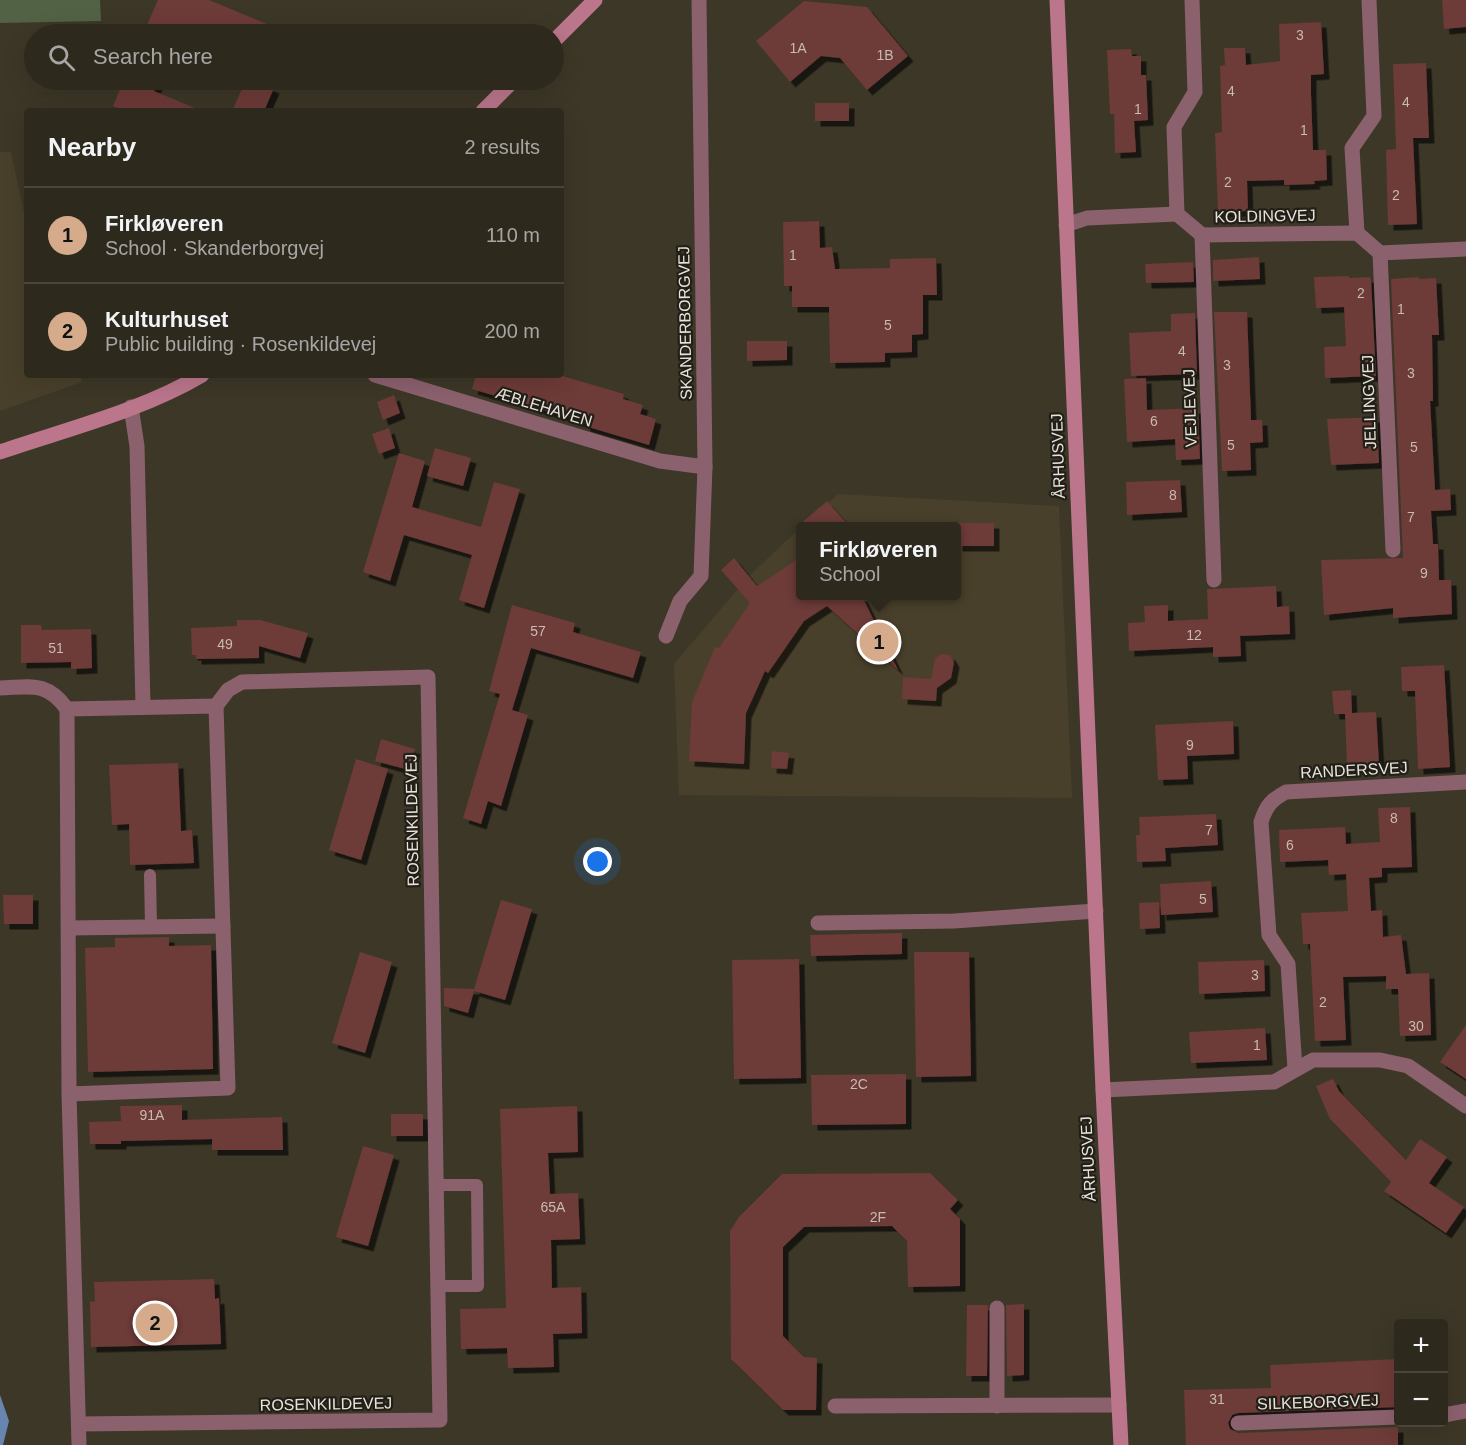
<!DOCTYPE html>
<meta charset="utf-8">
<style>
:root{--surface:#2e291d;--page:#363126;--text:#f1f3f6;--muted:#a7a6a4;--line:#49453b;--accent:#d6ab8b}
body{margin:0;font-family:Arial,sans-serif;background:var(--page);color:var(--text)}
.controls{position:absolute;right:18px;bottom:18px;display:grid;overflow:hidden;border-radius:6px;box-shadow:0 6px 24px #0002}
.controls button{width:54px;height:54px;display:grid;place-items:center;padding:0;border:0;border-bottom:2px solid var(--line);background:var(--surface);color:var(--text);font:30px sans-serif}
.you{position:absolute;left:598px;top:862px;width:21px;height:21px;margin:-15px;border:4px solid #fff;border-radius:50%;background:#1a73e8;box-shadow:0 0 0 9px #1a73e833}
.badge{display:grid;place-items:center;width:39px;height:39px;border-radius:50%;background:var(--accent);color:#111;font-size:20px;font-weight:700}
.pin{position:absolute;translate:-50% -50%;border:3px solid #fff;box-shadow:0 2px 6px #0006}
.popup{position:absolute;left:796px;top:522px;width:165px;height:78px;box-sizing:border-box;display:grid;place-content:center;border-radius:6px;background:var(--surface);filter:drop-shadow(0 2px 4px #0005);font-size:20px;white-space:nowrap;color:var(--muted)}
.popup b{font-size:22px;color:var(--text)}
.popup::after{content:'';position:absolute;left:50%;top:100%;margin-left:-12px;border:12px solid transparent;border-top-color:var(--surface)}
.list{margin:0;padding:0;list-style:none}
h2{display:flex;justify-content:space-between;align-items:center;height:78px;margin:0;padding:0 24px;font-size:26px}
h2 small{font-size:20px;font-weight:400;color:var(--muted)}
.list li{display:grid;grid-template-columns:39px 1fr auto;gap:18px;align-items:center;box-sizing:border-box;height:96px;padding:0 24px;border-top:2px solid var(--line)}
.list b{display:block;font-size:22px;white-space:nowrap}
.list p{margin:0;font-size:20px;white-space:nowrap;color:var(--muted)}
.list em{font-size:20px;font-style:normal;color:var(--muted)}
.icon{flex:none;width:33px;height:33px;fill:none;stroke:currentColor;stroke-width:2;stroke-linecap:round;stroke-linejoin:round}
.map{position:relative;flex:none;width:1466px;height:1445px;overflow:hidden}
.search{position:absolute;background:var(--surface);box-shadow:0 6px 24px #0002;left:24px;top:24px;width:540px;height:66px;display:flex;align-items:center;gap:15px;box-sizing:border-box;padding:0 21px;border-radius:33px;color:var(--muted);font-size:22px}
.panel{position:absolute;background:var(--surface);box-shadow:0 6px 24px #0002;left:24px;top:108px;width:540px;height:270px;border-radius:6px}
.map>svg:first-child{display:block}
.built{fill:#49402b}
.green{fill:#526345}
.water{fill:#6885af}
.building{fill:#6d3a38;filter:url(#shadow)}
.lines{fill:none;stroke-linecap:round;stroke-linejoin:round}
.lane{stroke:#8c616e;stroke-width:12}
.street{stroke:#8c616e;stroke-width:15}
.secondary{stroke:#bb768c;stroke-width:15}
.labels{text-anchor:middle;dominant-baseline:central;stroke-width:4.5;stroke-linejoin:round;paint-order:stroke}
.number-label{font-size:14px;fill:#c9bab2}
.street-label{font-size:16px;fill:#e8e4da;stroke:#221f18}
</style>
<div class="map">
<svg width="1466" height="1445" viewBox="0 0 1466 1445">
<defs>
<filter id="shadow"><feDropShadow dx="5.5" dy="5.5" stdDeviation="0" flood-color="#0009"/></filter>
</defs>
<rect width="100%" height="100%" fill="#3d3727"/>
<!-- built -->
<g class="built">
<polygon points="0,152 11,152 27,227 27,375 80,375 82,382 0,411"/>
<polygon points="838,494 1059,506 1072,798 679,795 674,664 748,577 801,527 801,596 957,596 957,526 802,526"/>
</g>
<!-- green -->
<polygon class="green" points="0,0 100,0 101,21 0,23"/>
<!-- water -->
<polygon class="water" points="0,1395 9,1421 3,1445 0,1445"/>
<!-- building -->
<g class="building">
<polygon points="158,0 209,0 291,34 203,34 182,25 178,34 143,34"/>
<polygon points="1442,0 1466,0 1466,27 1444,29"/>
<polygon points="804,1 867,7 908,56 867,90 840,58 821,56 790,82 756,41"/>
<polygon points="1321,22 1324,74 1311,75 1311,95 1313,150 1326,150 1327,180 1314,181 1315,184 1284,185 1284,180 1247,181 1248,211 1218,212 1215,133 1222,132 1220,66 1225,65 1224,48 1245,48 1246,65 1280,61 1279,24"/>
<polygon points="1131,49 1132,56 1141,56 1141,75 1146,75 1148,120 1134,121 1136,152 1115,153 1114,114 1110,114 1107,50"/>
<polygon points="1426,63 1429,138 1413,138 1417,224 1388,225 1386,150 1396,149 1393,64"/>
<polygon points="124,80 159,80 154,91 202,111 125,111 113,106"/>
<polygon points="246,80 254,80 274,88 264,111 232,111"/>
<rect x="815" y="103" width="34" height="18"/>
<polygon points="819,221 820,248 832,247 835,269 890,268 890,259 936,258 937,295 923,295 923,334 912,335 912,352 885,353 885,362 830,363 829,307 792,307 792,286 784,286 783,222"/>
<polygon points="1259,257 1260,279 1213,281 1213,260"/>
<polygon points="1193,262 1194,282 1146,283 1145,264"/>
<polygon points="1349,276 1349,278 1370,277 1371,280 1376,376 1325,378 1324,347 1346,346 1344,307 1316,308 1314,277"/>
<polygon points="1419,277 1419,279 1436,278 1439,335 1432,335 1433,401 1430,401 1435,490 1450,489 1451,510 1431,511 1433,544 1438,544 1439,580 1451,580 1452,614 1393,618 1393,608 1324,615 1321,560 1403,558 1391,279"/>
<polygon points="1214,312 1247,312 1251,420 1262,420 1263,442 1250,443 1251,470 1222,471"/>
<polygon points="1195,313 1197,374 1131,376 1129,333 1171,331 1171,314"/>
<polygon points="747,341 787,341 787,360 747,361"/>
<polygon points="476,375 559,375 624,394 623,399 643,405 640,414 656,419 649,445 585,426 585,424 574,419 472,389"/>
<polygon points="1146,378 1147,410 1198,408 1200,459 1176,460 1175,439 1127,442 1124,379"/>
<polygon points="394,395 400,413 383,420 377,402"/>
<polygon points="1377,417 1379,463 1331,465 1327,419"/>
<polygon points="389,428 395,448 379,454 372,434"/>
<polygon points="435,448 471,458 463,486 427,476"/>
<polygon points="399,453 425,461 412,507 481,527 494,482 520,489 484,608 459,600 472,555 404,535 390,581 363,572"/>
<polygon points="1180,480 1182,512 1127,515 1126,482"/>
<polygon points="827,501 849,526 798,526"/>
<rect x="957" y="523" width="37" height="23"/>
<polygon points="801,557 801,596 862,596 898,670 827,606 804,621 768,673 765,671 746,713 744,764 689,761 692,702 715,647 719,648 750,603 721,570 734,558 757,586"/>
<polygon points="1276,586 1277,607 1289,606 1290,634 1240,636 1241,656 1213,657 1213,647 1129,651 1128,623 1145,622 1144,606 1168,605 1168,621 1208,619 1207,589"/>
<polygon points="512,605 575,623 573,632 641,652 633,678 531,648 512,710 528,715 501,806 488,801 481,824 463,818 500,694 489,691"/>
<polygon points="237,620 260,620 308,633 300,658 259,646 259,658 196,659 196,655 192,655 191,628 237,626"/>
<polygon points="21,625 41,625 42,630 91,629 92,668 71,669 71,662 21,663"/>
<polygon points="942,654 950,655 954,662 951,678 937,688 936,701 902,699 903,677 931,679 935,658"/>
<polygon points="1444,665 1450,767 1418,769 1415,691 1402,691 1401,667"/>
<polygon points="1351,690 1352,713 1376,712 1379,764 1347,765 1345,714 1334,714 1332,691"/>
<polygon points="1233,721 1234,754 1187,756 1188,779 1158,780 1155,725"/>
<polygon points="381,739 415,749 409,770 375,761"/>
<polygon points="772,751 789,753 787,769 771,768"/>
<polygon points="356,759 388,769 361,860 329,850"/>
<polygon points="178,763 181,831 192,830 194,863 130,865 129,824 112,825 109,765"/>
<polygon points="1410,807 1412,867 1382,868 1382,877 1369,878 1371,911 1382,910 1383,937 1401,935 1406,974 1429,973 1431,1035 1400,1036 1398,989 1386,989 1386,976 1343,977 1346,1040 1315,1041 1310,944 1303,944 1301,913 1348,911 1346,874 1329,875 1328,860 1280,862 1279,830 1345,827 1346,844 1380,842 1378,808"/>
<polygon points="1216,814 1218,845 1165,848 1166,861 1137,862 1136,835 1140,835 1139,817"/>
<polygon points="1211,881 1213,912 1161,915 1160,884"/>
<polygon points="3,895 33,895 33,924 4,924"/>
<polygon points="501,900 532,909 505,1000 474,991 468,1013 444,1006 444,988 474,989"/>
<polygon points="1159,902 1160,928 1140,929 1139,903"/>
<polygon points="902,933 902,954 811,956 810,935"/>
<polygon points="169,937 169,946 211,945 213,1069 88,1072 85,948 115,947 115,938"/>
<polygon points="360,952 392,962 365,1053 332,1043"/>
<polygon points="914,952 969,952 971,1076 916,1077"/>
<polygon points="799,959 801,1078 734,1079 732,960"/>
<polygon points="1264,960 1265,991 1199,994 1198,962"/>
<polygon points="1466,1025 1466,1079 1440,1062"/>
<polygon points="1265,1028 1267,1060 1191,1063 1189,1032"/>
<polygon points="906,1074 906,1124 812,1125 811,1075"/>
<polygon points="1333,1079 1339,1091 1406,1160 1420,1139 1447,1157 1429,1183 1464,1207 1446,1233 1384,1191 1391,1182 1330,1119 1316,1086"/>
<polygon points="182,1105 182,1120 282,1117 283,1150 212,1150 212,1139 121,1141 121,1144 90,1144 89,1122 121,1121 120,1106"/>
<polygon points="577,1106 578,1152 548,1153 550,1194 578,1193 580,1239 551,1240 552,1288 581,1287 582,1333 553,1334 554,1367 508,1368 507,1348 461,1349 460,1309 506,1308 500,1109"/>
<rect x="391" y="1114" width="32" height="22"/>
<polygon points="363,1146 394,1155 368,1246 336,1237"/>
<polygon points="930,1173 958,1200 950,1209 960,1219 960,1286 908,1287 907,1241 892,1226 804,1227 783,1247 783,1336 804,1357 817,1358 816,1410 783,1410 731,1359 730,1231 739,1217 782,1174"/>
<polygon points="214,1279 215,1299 219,1298 221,1344 91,1347 90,1302 95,1301 94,1282"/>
<polygon points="1024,1304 1024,1375 1007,1376 1006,1305"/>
<polygon points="967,1305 988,1305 987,1376 966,1376"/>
<polygon points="1398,1359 1398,1407 1238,1413 1232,1415 1228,1423 1230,1429 1238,1433 1398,1427 1398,1445 1186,1445 1184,1390 1271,1388 1270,1365"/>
</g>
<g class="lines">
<!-- lane -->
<g class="lane">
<polyline points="150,875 151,927"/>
<polyline points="436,1185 477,1185 478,1286 438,1286"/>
</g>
<!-- street -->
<g class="street">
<polyline points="1177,214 1174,127 1195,92 1192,0"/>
<polyline points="1066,225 1087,218 1177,214 1202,235 1357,233 1380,253 1466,249"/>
<polyline points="1357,233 1352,148 1374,116 1369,0"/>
<polyline points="1202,235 1214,580"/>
<polyline points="1380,253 1393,550"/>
<polyline points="375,375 660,461 705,467"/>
<polyline points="131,407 137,446 143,706"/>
<polyline points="666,636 680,601 701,576 705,467 699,0"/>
<path d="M0 688C31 687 47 681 67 709"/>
<polyline points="818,923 954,921 1096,911"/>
<polyline points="69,928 223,926"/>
<path d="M1295 1069 1288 964 1269 935 1261 822C1266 806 1271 800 1286 792L1466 782"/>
<polyline points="1103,1090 1274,1082 1313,1060 1380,1060 1408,1066 1466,1106"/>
<polyline points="69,1094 228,1088 216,706 67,709 69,1094 79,1445"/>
<polyline points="835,1406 1119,1405"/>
<polyline points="997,1406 997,1308"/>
<polyline points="1444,1415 1466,1411"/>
<polyline points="1238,1423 1398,1417"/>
<polyline points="79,1424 440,1420 428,677 242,682 228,690 216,706"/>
</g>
<!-- secondary -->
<g class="secondary">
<polyline points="1057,0 1103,1090 1121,1445"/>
<polyline points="554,41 595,0"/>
<polyline points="483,111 514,80"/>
<path d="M0 452C67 429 141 411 202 375"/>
</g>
</g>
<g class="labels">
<!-- number labels -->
<g class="number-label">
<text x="1300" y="35">3</text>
<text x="798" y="48">1A</text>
<text x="885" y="55">1B</text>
<text x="1231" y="91">4</text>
<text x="1406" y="102">4</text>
<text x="1138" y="109">1</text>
<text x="1304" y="130">1</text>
<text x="1228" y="182">2</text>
<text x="1396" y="195">2</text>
<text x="793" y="255">1</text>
<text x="1361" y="293">2</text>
<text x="1401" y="309">1</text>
<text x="888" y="325">5</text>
<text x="1182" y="351">4</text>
<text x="1227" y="365">3</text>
<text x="1411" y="373">3</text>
<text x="1154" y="421">6</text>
<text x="1231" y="445">5</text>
<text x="1414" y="447">5</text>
<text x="1173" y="495">8</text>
<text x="1411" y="517">7</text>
<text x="1424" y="573">9</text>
<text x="538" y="631">57</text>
<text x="1194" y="635">12</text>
<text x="225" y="644">49</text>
<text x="56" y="648">51</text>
<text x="1190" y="745">9</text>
<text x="1394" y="818">8</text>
<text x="1209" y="830">7</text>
<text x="1290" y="845">6</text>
<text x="1203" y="899">5</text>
<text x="1255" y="975">3</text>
<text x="1323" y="1002">2</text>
<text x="1416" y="1026">30</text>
<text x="1257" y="1045">1</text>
<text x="859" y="1084">2C</text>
<text x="152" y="1115">91A</text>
<text x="553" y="1207">65A</text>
<text x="878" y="1217">2F</text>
<text x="1217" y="1399">31</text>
</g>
<!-- street labels -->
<g class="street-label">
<text transform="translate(1265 216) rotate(-1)">KOLDINGVEJ</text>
<text transform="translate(685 323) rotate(-91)">SKANDERBORGVEJ</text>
<text transform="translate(1369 402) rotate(-92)">JELLINGVEJ</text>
<text transform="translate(544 407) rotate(17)">ÆBLEHAVEN</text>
<text transform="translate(1190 408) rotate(-92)">VEJLEVEJ</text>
<text transform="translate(1058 456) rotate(-92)">ÅRHUSVEJ</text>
<text transform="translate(1354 770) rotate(-3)">RANDERSVEJ</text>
<text transform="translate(412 820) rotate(-91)">ROSENKILDEVEJ</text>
<text transform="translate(1088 1159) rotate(-93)">ÅRHUSVEJ</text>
<text transform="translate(1318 1402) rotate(-2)">SILKEBORGVEJ</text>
<text transform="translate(326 1404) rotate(-1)">ROSENKILDEVEJ</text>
</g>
</g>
</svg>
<div class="controls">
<button>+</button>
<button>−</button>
</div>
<div class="you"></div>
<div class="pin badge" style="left:879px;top:642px">1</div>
<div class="popup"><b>Firkløveren</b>School</div>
<div class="pin badge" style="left:155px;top:1323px">2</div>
<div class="search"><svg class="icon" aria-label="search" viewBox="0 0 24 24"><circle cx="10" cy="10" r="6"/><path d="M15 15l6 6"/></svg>Search here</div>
<section class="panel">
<h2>Nearby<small>2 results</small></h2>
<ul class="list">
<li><span class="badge">1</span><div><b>Firkløveren</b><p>School · Skanderborgvej</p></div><em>110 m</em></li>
<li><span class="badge">2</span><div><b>Kulturhuset</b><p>Public building · Rosenkildevej</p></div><em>200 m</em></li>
</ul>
</section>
</div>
